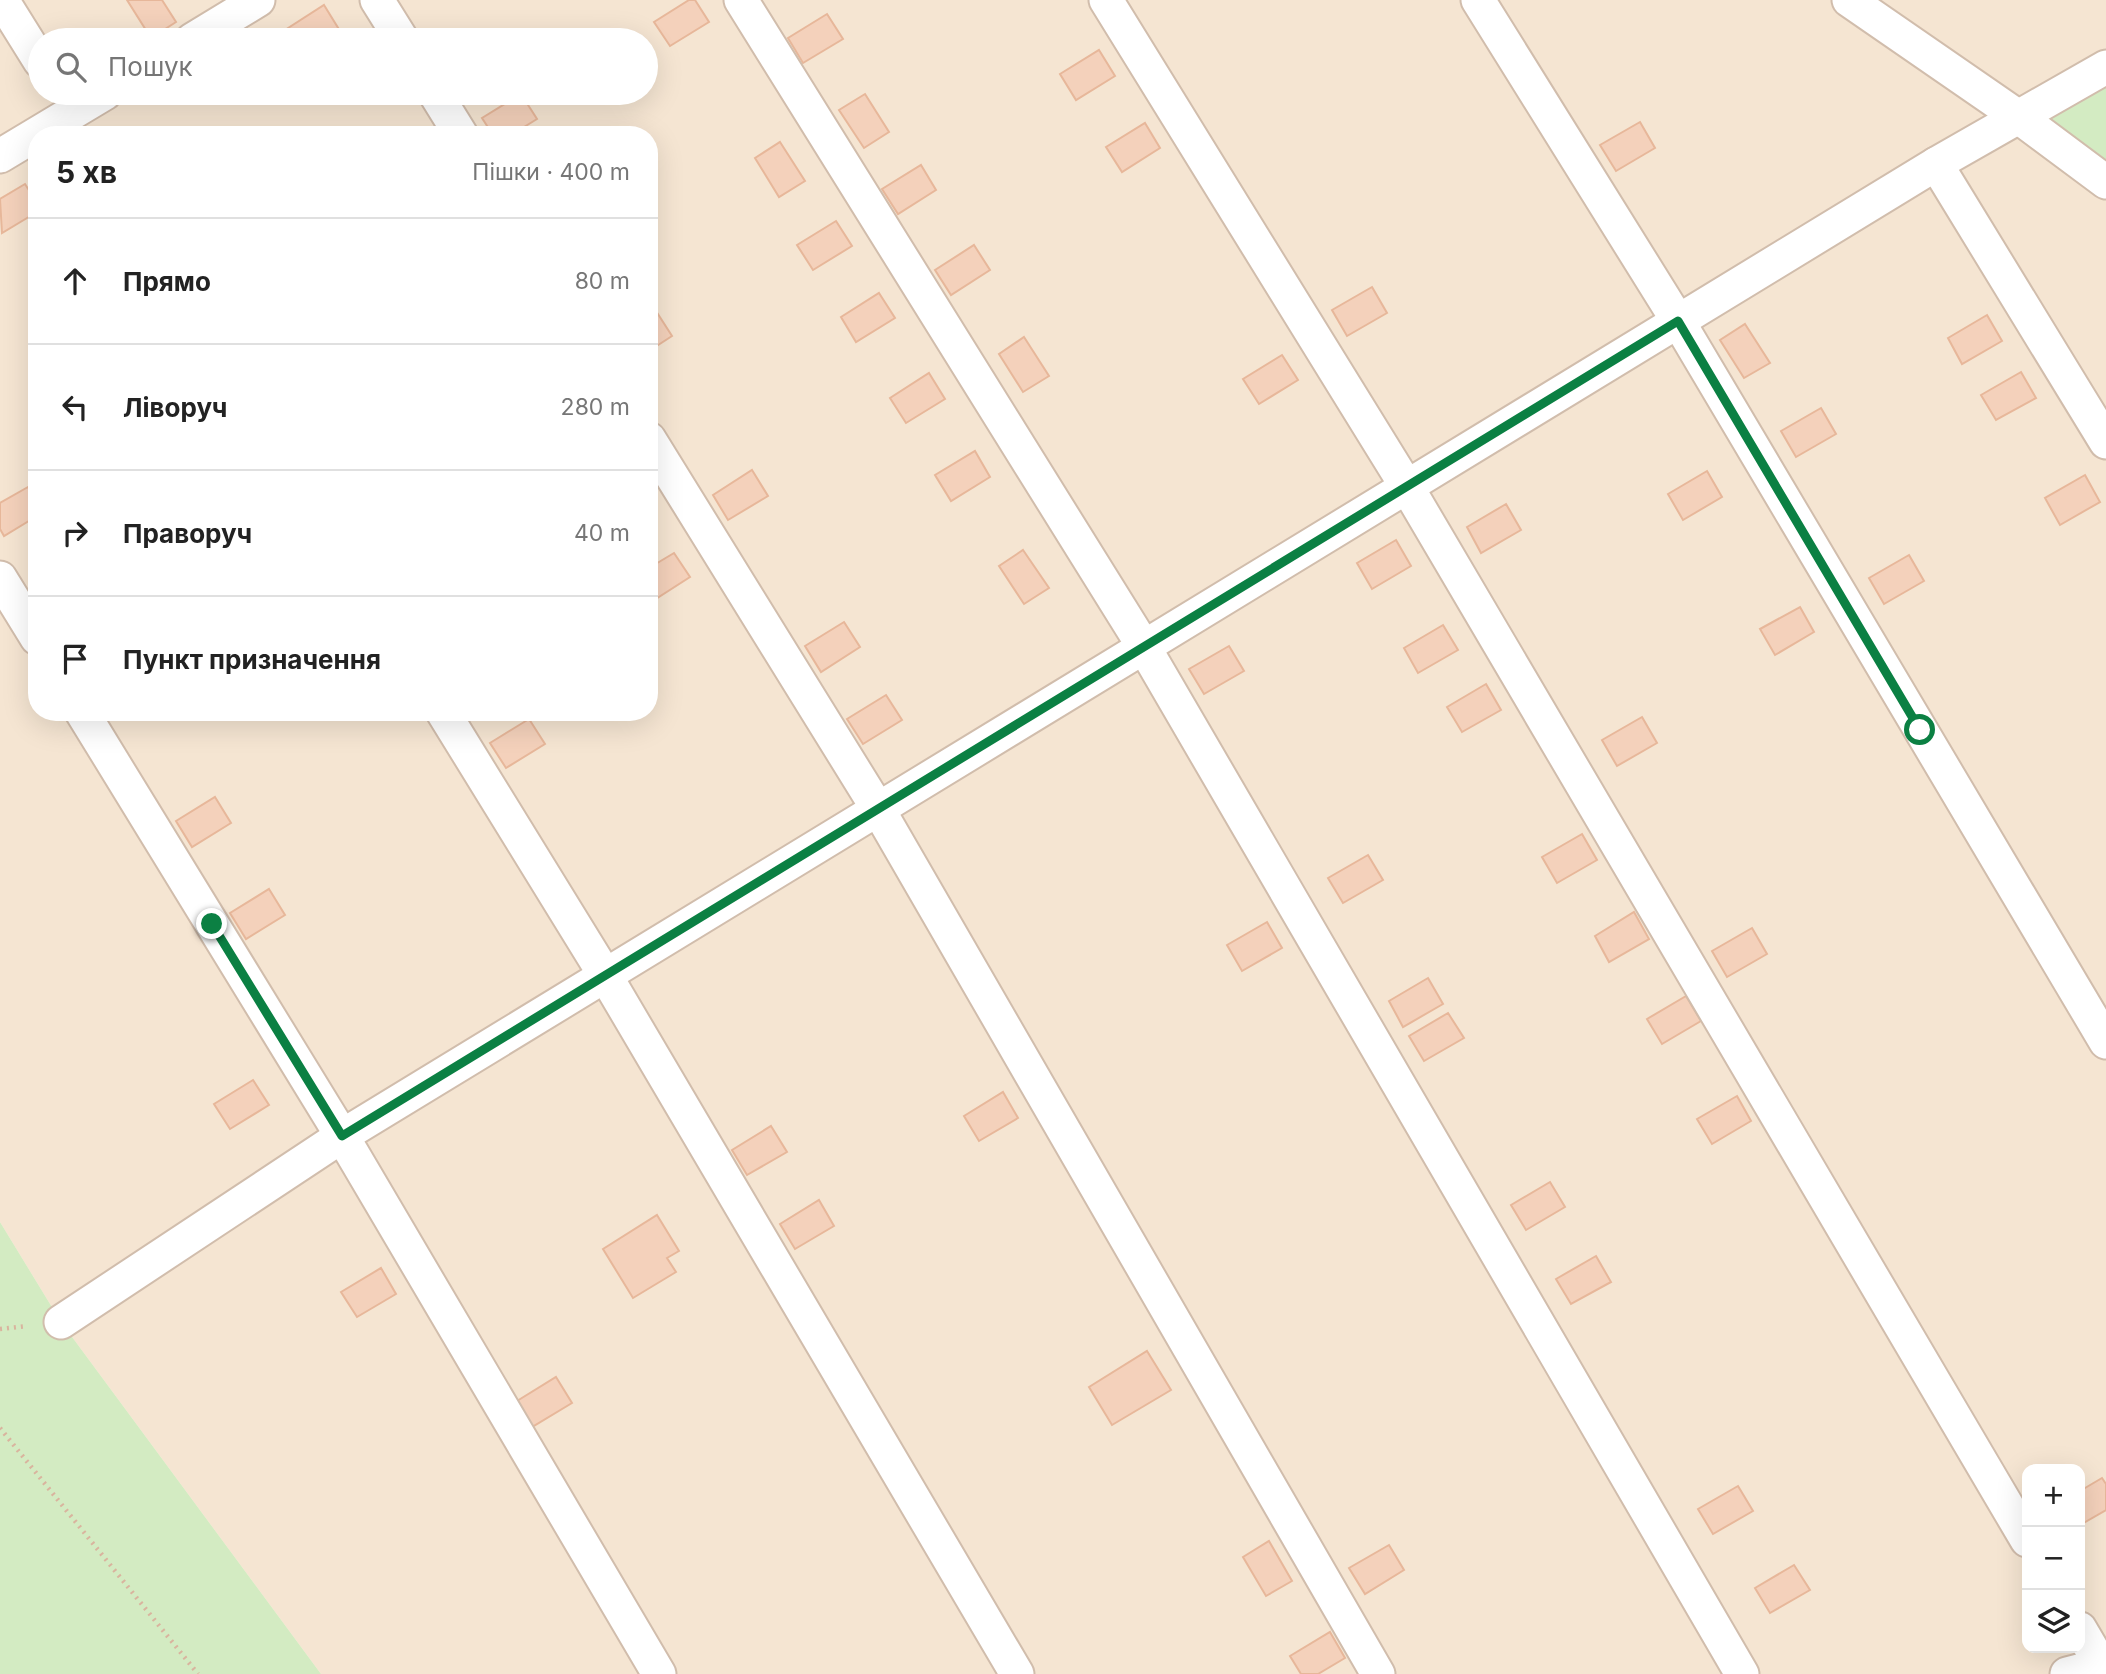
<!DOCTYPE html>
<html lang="uk">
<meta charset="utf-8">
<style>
:root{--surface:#fff;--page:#f6f6f6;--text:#222;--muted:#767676;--line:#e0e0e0}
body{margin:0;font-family:Inter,sans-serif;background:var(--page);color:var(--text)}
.controls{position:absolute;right:21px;bottom:21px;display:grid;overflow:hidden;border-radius:14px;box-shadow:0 7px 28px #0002}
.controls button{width:63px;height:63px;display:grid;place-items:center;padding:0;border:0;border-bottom:2px solid var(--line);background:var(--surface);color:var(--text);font:35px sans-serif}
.stop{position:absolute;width:21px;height:21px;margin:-16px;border:5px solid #0b8043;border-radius:50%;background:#fff}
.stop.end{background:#0b8043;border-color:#fff;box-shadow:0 2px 7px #0008}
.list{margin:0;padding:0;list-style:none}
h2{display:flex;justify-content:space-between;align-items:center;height:91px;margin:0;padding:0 28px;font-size:30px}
h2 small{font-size:23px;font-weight:400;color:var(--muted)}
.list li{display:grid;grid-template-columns:46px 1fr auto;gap:21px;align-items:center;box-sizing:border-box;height:126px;padding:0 28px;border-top:2px solid var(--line)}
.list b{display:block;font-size:26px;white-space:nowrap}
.list em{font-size:23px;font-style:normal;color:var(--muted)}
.icon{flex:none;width:38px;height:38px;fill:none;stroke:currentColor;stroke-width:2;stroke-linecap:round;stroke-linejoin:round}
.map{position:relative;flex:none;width:2106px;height:1674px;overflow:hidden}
.search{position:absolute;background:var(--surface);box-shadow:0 7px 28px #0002;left:28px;top:28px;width:630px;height:77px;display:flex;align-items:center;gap:18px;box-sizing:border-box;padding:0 24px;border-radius:38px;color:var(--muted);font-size:26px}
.panel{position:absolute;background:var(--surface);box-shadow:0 7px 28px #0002;left:28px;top:126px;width:630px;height:595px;border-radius:28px}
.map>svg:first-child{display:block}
.residential{fill:#f5e5d2;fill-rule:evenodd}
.green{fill:#d3ebc2}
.building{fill:#f4d1bb;stroke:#e7b79a;stroke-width:2}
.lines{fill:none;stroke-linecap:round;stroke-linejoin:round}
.street-casing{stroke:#d1bdac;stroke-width:37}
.path{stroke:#d9b49e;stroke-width:4.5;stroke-dasharray:2 5;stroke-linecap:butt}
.street{stroke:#fff;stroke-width:33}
.route{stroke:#0b8043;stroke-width:9}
</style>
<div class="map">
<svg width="2106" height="1674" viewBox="0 0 2106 1674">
<rect width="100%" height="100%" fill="#fdf3e4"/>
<!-- residential -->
<path class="residential" d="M0 0H2106V1664L2066 1674H321L61 1322 0 1222ZM40 40H646V93H40ZM37 135H649V712H37ZM2027 1469H2080V1648H2027Z"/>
<!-- green -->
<g class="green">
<polygon points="2106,67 2106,182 2020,118"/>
<polygon points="0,1222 61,1322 321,1674 0,1674"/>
</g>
<!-- building -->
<g class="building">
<polygon points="127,0 162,0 176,22 151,38"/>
<polygon points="689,0 695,0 709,22 670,46 654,22"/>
<polygon points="324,5 340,31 325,40 291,40 285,30"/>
<polygon points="827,14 843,39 803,63 788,38"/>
<polygon points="1099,50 1115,76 1076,100 1060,74"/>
<polygon points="521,94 537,119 511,135 493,135 482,118"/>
<polygon points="865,94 889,132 864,148 839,110"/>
<polygon points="1640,122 1655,148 1616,171 1600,145"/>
<polygon points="1145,123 1160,148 1122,172 1106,147"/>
<polygon points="780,142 805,181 779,197 755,158"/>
<polygon points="921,165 936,190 898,214 882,189"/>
<polygon points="25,184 37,203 37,212 2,233 0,199"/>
<polygon points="836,221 852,246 813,270 797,245"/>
<polygon points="974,245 990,270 951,295 935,270"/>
<polygon points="1372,287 1387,313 1347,336 1332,310"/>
<polygon points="879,293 895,318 856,342 841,317"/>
<polygon points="656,311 672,336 649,351 649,316"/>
<polygon points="1987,315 2002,341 1962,364 1948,338"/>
<polygon points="1745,324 1770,363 1744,378 1720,340"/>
<polygon points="1024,337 1049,376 1023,392 999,354"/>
<polygon points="1282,355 1298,380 1259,404 1243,379"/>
<polygon points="2021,372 2036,398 1996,420 1981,395"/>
<polygon points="929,373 945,399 906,423 890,398"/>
<polygon points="1821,408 1836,434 1796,457 1781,431"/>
<polygon points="975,451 990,477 951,501 935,475"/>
<polygon points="752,470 768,496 728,520 713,495"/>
<polygon points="1707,471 1722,497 1683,520 1668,494"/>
<polygon points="2085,475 2100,502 2060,525 2045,498"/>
<polygon points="28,487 37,502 37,516 4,536 0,529 0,503"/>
<polygon points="1506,504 1521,530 1481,553 1467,527"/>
<polygon points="1396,540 1411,566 1372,589 1357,563"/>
<polygon points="1023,550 1049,588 1024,604 999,566"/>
<polygon points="674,553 690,577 651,602 649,598 649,568"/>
<polygon points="1909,555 1924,581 1884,604 1869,578"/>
<polygon points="1800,607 1814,632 1775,655 1760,629"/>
<polygon points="844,622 860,647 821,672 805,646"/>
<polygon points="1443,625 1458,650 1418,673 1404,648"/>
<polygon points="1229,646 1244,671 1204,694 1189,669"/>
<polygon points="1486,684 1501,710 1462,732 1447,707"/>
<polygon points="886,695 902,720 863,744 847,719"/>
<polygon points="1642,717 1657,743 1617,766 1602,740"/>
<polygon points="529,719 545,744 506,768 490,743"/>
<polygon points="215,797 231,823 192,847 176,821"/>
<polygon points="1582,834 1597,860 1557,883 1542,857"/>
<polygon points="1368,855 1383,880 1343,903 1328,878"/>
<polygon points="269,889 285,915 246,939 230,913"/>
<polygon points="1634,912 1649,939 1609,962 1595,936"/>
<polygon points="1267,922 1282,948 1242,971 1227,945"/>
<polygon points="1752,928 1767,954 1727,977 1712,951"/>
<polygon points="1428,978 1443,1004 1403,1027 1389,1001"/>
<polygon points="1686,996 1701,1021 1662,1044 1647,1019"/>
<polygon points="1448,1013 1464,1038 1424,1061 1409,1036"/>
<polygon points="253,1080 269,1105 230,1129 214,1104"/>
<polygon points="1003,1092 1018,1118 979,1141 964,1116"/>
<polygon points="1737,1096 1751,1121 1712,1144 1697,1119"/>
<polygon points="771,1126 787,1152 747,1175 732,1150"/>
<polygon points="1550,1182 1565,1207 1526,1230 1511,1205"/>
<polygon points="819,1200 834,1226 795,1249 780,1224"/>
<polygon points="657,1215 679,1251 667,1258 676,1272 633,1298 603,1249"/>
<polygon points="1596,1256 1611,1282 1571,1304 1556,1279"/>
<polygon points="381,1268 396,1294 357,1317 341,1292"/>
<polygon points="1147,1351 1171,1390 1112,1425 1089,1387"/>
<polygon points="556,1377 572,1403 532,1427 517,1401"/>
<polygon points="2102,1478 2106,1484 2106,1510 2080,1525 2080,1491"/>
<polygon points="1738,1486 1753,1511 1713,1534 1698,1509"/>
<polygon points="1269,1541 1292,1581 1266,1596 1243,1557"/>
<polygon points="1389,1545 1404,1570 1365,1594 1349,1568"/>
<polygon points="1794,1565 1810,1590 1770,1613 1755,1588"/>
<polygon points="1330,1632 1345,1658 1318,1674 1301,1674 1290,1656"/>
</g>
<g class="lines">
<defs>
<g id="street">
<polyline points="2,0 40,61"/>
<polyline points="377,0 402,40"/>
<polyline points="741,0 1144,647 1742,1674"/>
<polyline points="1106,0 1407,487 2027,1540"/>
<polyline points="1478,0 1678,321 2106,1042"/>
<polyline points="1849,0 2020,118 2106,182"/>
<polyline points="192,40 258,0"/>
<polyline points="435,93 461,135"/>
<polyline points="0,156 105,93"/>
<polyline points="1936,164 2106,442"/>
<polyline points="649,439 878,809 1378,1674"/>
<polyline points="0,578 37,638"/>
<polyline points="82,712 342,1136 659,1674"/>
<polyline points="443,712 605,975 1017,1674"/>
<polyline points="61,1322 342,1136 1936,164 2106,67"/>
<polyline points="2080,1629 2101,1665"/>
<polyline points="2067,1674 2106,1664"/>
</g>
</defs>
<!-- street casing -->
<use href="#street" class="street-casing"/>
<!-- path -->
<g class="path">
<polyline points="0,1329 27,1326"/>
<polyline points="0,1428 198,1674"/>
</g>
<!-- street -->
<use href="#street" class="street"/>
</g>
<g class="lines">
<!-- route -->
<polyline class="route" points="212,924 342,1136 1678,321 1920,730"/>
</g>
</svg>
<div class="controls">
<button>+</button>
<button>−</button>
<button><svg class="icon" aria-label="layers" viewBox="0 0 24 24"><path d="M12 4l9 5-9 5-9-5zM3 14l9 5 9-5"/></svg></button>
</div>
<div class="stop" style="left:1920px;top:730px"></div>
<div class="stop end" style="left:212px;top:924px"></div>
<div class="search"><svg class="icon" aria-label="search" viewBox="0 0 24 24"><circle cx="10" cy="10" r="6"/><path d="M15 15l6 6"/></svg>Пошук</div>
<section class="panel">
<h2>5 хв<small>Пішки · 400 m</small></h2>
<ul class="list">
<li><svg class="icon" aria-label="ahead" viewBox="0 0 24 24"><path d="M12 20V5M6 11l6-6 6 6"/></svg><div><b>Прямо</b></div><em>80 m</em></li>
<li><svg class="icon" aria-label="left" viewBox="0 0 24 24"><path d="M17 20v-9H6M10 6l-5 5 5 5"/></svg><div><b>Ліворуч</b></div><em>280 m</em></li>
<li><svg class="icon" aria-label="right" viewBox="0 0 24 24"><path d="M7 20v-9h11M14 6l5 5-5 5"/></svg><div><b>Праворуч</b></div><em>40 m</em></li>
<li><svg class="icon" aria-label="arrive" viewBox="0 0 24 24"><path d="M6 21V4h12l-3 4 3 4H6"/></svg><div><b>Пункт призначення</b></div></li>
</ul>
</section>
</div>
